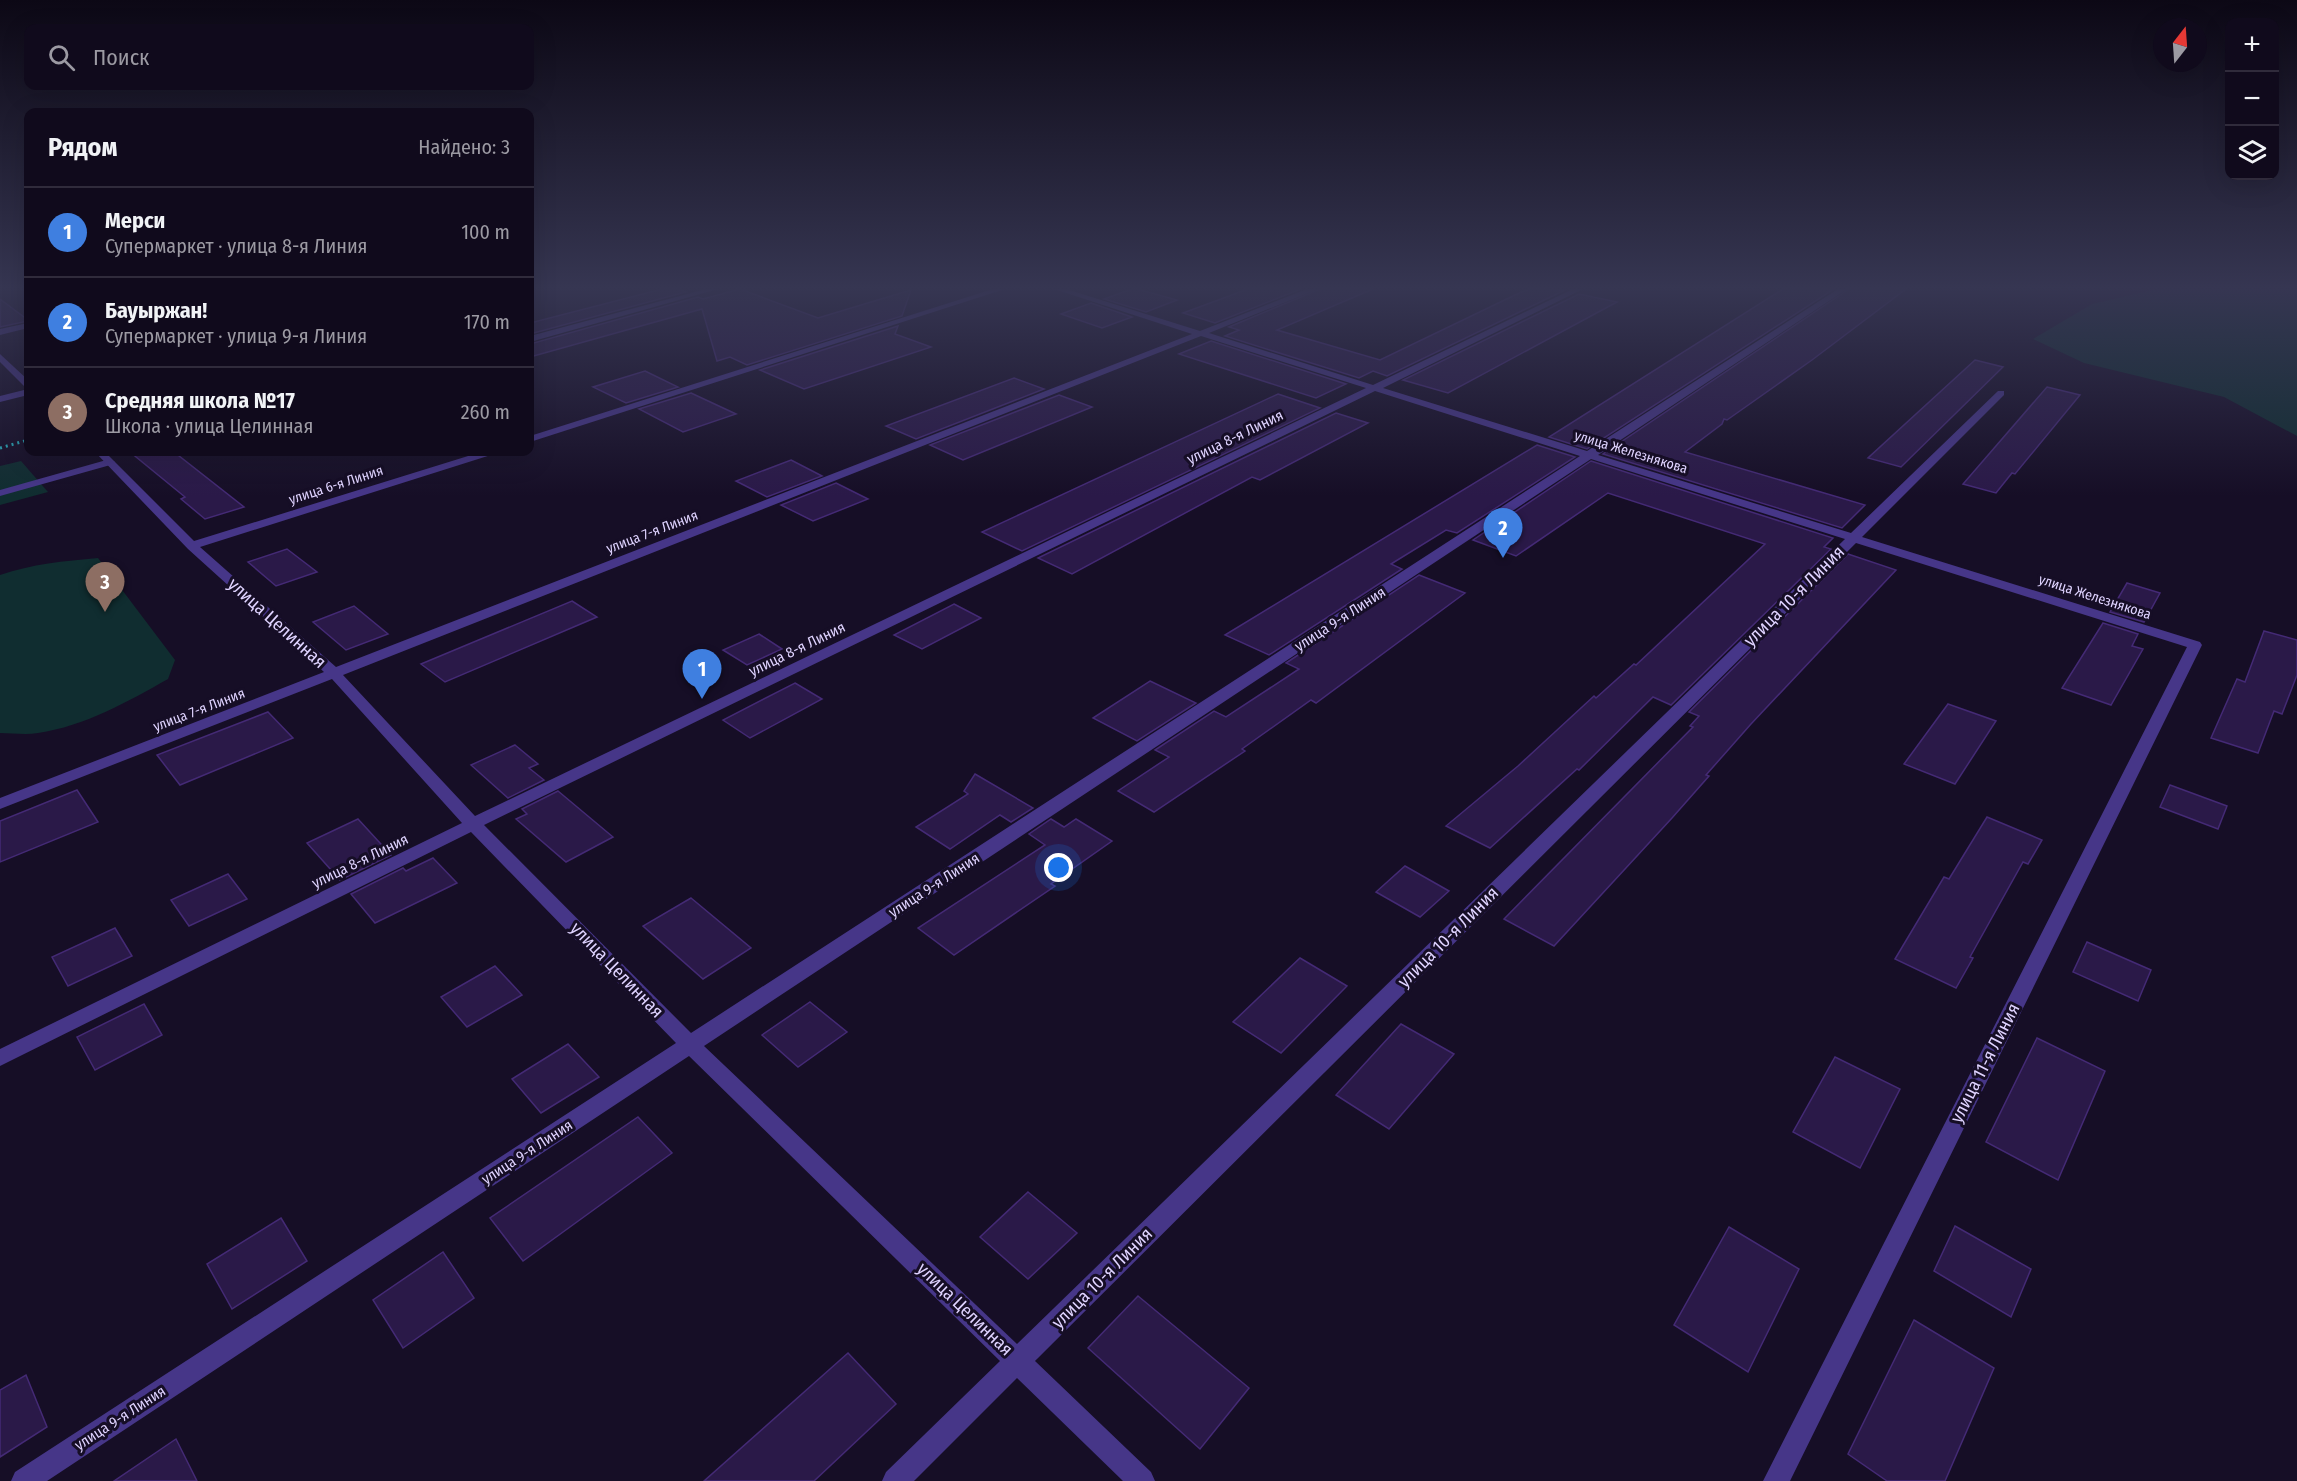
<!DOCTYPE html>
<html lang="ru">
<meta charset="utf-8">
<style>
:root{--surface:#100a1c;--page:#191325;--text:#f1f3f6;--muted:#9c9aa3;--line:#302b3b;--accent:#00befe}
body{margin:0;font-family:"Fira Sans Condensed",sans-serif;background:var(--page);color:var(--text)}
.controls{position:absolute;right:18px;top:18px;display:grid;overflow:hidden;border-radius:12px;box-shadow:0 6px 24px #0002}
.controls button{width:54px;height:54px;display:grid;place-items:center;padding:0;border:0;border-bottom:2px solid var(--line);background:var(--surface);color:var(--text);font:30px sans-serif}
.compass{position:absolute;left:2153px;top:18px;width:54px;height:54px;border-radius:50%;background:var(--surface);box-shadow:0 6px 24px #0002;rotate:17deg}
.you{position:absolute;left:1059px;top:868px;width:21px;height:21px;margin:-15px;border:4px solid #fff;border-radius:50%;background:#1a73e8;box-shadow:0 0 0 9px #1a73e833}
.badge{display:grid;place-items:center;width:39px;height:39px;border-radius:50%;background:var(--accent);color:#fff;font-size:20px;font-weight:700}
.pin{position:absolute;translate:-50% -50px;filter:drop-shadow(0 2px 3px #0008)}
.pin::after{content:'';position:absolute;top:32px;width:21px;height:18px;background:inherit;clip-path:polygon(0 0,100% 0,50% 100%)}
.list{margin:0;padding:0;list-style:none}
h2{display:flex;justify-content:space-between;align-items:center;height:78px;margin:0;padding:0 24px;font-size:26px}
h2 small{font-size:20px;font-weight:400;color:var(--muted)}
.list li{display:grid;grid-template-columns:39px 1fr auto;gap:18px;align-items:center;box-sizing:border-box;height:90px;padding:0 24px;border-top:2px solid var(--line)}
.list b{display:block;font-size:22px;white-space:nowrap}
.list p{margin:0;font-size:20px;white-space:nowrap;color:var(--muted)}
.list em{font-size:20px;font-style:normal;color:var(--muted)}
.icon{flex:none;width:33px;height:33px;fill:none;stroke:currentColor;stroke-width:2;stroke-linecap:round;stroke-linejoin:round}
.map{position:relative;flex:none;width:2297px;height:1481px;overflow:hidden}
.search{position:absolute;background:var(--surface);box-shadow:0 6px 24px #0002;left:24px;top:24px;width:510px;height:66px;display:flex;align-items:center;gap:15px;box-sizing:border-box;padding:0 21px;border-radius:12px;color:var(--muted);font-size:22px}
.panel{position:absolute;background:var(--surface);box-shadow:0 6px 24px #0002;left:24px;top:108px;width:510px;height:348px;border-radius:12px}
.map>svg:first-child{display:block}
.green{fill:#102d30}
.building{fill:#2a1948;stroke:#442a75;stroke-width:1.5}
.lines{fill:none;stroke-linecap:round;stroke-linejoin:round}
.path{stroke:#29afbd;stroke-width:3;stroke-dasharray:2 4;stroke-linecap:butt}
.service{fill:#463688;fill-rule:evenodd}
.minor{fill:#463688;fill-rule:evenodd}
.labels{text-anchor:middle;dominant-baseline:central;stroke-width:6;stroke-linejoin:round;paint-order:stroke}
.far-street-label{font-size:14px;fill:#dfd3ff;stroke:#160e26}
.street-label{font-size:15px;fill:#dfd3ff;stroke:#160e26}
.near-street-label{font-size:18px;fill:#dfd3ff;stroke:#160e26}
</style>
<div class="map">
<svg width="2297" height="1481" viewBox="0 0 2297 1481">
<rect width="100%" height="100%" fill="#160e26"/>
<!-- green -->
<g class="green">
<polygon points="2157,289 2297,289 2297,436 2224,397 2084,363 2033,339 2092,304"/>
<polygon points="21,461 48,492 0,505 0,466"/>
<path d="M98 558 175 660 168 679C127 702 85 726 38 733 26 735 12 733 0 733V575C32 564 64 561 98 558Z"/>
</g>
<!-- building -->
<g class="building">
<polygon points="662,289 678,289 686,292 530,334 530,323"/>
<polygon points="740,289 818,318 911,290 902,316 747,365 730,357 717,361 702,309 530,357 530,344 698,297 703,299"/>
<polygon points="1132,289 1137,289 1177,300 1146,312 1104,299"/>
<polygon points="1248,289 1301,289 1215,323 1183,313"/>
<polygon points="1320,289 1373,289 1277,330 1380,360 1517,294 1530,289 1565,290 1387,376 1373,371 1359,378 1225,336 1239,330 1229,327"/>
<polygon points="1783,289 1834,289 1587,449 1549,437"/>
<polygon points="1849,289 1906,289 1812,360 1727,420 1724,419 1722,424 1685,452 1865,505 1842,528 1603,454"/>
<polygon points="1579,294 1617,302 1448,393 1403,380"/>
<polygon points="0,299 28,320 28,321 0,327"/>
<polygon points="1091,303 1132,317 1102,328 1061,314"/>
<polygon points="898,326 895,334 931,347 804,389 760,370"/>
<polygon points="1211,341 1346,384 1316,398 1179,354"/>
<polygon points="1975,360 2003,367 1901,467 1868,458"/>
<polygon points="645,371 678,387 626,403 593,387"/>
<polygon points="1014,378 1044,389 916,439 886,426"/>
<polygon points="2047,387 2080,395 2015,474 2012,473 1996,493 1963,484"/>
<polygon points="691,393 736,414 683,432 639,409"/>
<polygon points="1278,394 1320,408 1022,551 982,532"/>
<polygon points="1059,395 1092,407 963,460 930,445"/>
<polygon points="1336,413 1368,423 1260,480 1252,477 1072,574 1038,558"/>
<polygon points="1537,445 1575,457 1457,533 1446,530 1391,564 1402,569 1269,655 1225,635"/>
<polygon points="130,452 174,452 244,507 205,519 181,499 185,497"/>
<polygon points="791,460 822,476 767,497 736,481"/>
<polygon points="1591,461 1833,538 1824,547 1831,549 1671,705 1653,697 1579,770 1577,769 1490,848 1446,826 1518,766 1594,696 1596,698 1634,664 1636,665 1765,544 1608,493 1516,556 1473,540"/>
<polygon points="836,483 868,499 813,521 781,505"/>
<polygon points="287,549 317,572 276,586 248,562"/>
<polygon points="1848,554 1896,570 1751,724 1706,775 1709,776 1672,818 1554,946 1504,919 1693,727 1690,726 1699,716 1689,712"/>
<polygon points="1419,575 1465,593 1316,703 1311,700 1242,749 1245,751 1154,812 1118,791 1169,757 1155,750 1214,711 1226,717 1299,669 1286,663"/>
<polygon points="2127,583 2160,593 2144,622 2110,612"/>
<polygon points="572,601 597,617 445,682 421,664"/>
<polygon points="954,604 981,618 922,649 894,635"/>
<polygon points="354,606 388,634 346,650 313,622"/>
<polygon points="2103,623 2138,634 2132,646 2143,649 2111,705 2062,688"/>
<polygon points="2264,631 2297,640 2297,675 2282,714 2274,711 2258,753 2211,738 2237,679 2245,682"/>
<polygon points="759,634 782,649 747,665 723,650"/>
<polygon points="1150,681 1196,703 1137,741 1093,718"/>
<polygon points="795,683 822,699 750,738 723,720"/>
<polygon points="1948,704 1996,721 1955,784 1904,764"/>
<polygon points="268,712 293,738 180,785 157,755"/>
<polygon points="515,745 538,764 529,768 544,780 508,798 471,765"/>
<polygon points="975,774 1033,808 1011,822 1000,815 950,849 916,827 968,794 964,791"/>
<polygon points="2170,785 2227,806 2218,829 2160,807"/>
<polygon points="77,790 98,822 0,862 0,821"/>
<polygon points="558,791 613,837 566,862 516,819 527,814 522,809"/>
<polygon points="1987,817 2042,840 2028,864 2023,862 1970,957 1973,958 1956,988 1895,959 1944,877 1949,879"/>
<polygon points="358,819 391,855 340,880 307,843"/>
<polygon points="1051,819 1064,827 1076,819 1112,841 1051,884 1055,886 954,955 918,928 1045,845 1029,834"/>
<polygon points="433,858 457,883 375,923 351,894 403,868 406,871"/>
<polygon points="1405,866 1449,891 1420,917 1376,892"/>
<polygon points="228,874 247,899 189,926 171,900"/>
<polygon points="691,898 751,948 703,979 643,926"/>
<polygon points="115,928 132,956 68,986 52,957"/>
<polygon points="2087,942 2151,970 2138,1001 2073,972"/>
<polygon points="1300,958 1347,986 1281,1053 1233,1022"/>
<polygon points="495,966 522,995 467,1027 441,997"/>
<polygon points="810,1002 847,1032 798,1067 762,1035"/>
<polygon points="144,1004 162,1035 95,1070 77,1037"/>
<polygon points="1401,1024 1454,1054 1389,1129 1336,1095"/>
<polygon points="2037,1038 2105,1071 2058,1180 1986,1142"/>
<polygon points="568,1044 599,1077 541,1113 512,1079"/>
<polygon points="1835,1057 1900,1089 1860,1168 1793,1132"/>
<polygon points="638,1117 672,1153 523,1261 490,1218"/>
<polygon points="1028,1192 1077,1233 1028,1279 980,1237"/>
<polygon points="281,1218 307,1261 232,1309 207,1264"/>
<polygon points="1955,1226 2031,1269 2011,1317 1934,1271"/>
<polygon points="1729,1227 1799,1269 1748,1372 1674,1325"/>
<polygon points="443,1252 474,1298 403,1348 373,1300"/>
<polygon points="1138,1296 1249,1388 1200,1449 1088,1348"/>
<polygon points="1914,1320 1994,1368 1945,1481 1887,1481 1848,1454"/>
<polygon points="848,1353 896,1404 814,1481 704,1481"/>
<polygon points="26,1375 47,1427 0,1457 0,1390"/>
<polygon points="176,1439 197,1481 114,1481"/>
</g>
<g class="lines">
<!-- path -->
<polyline class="path" points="0,448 28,440"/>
<!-- service -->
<polygon class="service" points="110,459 115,462 114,464 0,496 0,490"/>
<!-- minor -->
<g class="minor">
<polygon points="706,289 718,289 530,342 530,336"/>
<polygon points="993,289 1005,289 530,442 530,436"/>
<path d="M1054 289H1066L1200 331 1307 289H1318L1209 333 1373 385 1573 289H1583L1383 388 1587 451 1838 289H1847L1598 455 1851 533 1998 391H2004V395L1862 537 2200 642 2202 645 1790 1481H1763L2187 647 1856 543 1035 1361 1151 1472 1155 1481H1123L1017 1378 914 1481H882L886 1472 1000 1361 689 1056 47 1481H11L15 1472 676 1043 471 832 0 1066V1049L462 823 332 679 0 809V798L324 672 188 549 95 452H105L194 541 481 452H495L494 454 200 547 336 667 1192 334ZM1201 336 1366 388 475 816 343 675ZM1375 391 1580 456 691 1033 484 825ZM1591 459 1845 539 1017 1344 704 1046Z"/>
<polygon points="28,323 28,328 0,335 0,329"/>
<polygon points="0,354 28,380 28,388 25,387 0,362"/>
<polygon points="28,389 28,395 0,402 0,396"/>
</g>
</g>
<!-- sky -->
<linearGradient id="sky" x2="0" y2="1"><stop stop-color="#0c0815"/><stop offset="0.58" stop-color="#363652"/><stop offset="1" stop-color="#363652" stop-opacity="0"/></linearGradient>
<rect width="2297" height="496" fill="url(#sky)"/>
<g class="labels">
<!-- far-street labels -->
<g class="far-street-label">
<text transform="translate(1631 452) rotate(17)">улица Железнякова</text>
<text transform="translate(336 485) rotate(-18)">улица 6-я Линия</text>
<text transform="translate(652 532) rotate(-21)">улица 7-я Линия</text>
<text transform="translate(2095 597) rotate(18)">улица Железнякова</text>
<text transform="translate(199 710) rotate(-21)">улица 7-я Линия</text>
</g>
<!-- street labels -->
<g class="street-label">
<text transform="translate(1235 437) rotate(-26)">улица 8-я Линия</text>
<text transform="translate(1340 619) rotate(-33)">улица 9-я Линия</text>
<text transform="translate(797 649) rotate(-26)">улица 8-я Линия</text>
<text transform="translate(360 861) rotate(-26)">улица 8-я Линия</text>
<text transform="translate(934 885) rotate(-33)">улица 9-я Линия</text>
<text transform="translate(527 1152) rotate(-33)">улица 9-я Линия</text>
<text transform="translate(120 1418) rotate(-33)">улица 9-я Линия</text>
</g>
<!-- near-street labels -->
<g class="near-street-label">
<text transform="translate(1794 596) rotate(-45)">улица 10-я Линия</text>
<text transform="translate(277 623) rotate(42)">улица Целинная</text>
<text transform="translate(1448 937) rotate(-45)">улица 10-я Линия</text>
<text transform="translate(617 970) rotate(46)">улица Целинная</text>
<text transform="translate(1985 1063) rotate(-63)">улица 11-я Линия</text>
<text transform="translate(1102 1278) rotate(-45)">улица 10-я Линия</text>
<text transform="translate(965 1309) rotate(44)">улица Целинная</text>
</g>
</g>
</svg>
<div class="controls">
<button>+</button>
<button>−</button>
<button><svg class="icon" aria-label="layers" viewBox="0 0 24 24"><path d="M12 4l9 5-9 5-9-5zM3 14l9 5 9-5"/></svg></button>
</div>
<svg class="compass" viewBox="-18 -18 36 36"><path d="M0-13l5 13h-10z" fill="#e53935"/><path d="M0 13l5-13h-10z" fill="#9c9aa3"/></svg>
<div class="you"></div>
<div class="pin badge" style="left:702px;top:699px;background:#3f7fe0">1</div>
<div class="pin badge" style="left:1503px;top:558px;background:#3f7fe0">2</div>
<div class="pin badge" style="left:105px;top:612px;background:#8d6e63">3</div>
<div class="search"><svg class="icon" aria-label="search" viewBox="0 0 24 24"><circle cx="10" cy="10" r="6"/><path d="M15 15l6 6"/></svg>Поиск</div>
<section class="panel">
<h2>Рядом<small>Найдено: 3</small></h2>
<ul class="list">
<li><span class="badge" style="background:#3f7fe0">1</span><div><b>Мерси</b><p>Супермаркет · улица 8-я Линия</p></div><em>100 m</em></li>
<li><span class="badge" style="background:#3f7fe0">2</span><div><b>Бауыржан!</b><p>Супермаркет · улица 9-я Линия</p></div><em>170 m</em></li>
<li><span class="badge" style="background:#8d6e63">3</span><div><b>Средняя школа №17</b><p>Школа · улица Целинная</p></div><em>260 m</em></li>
</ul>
</section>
</div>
